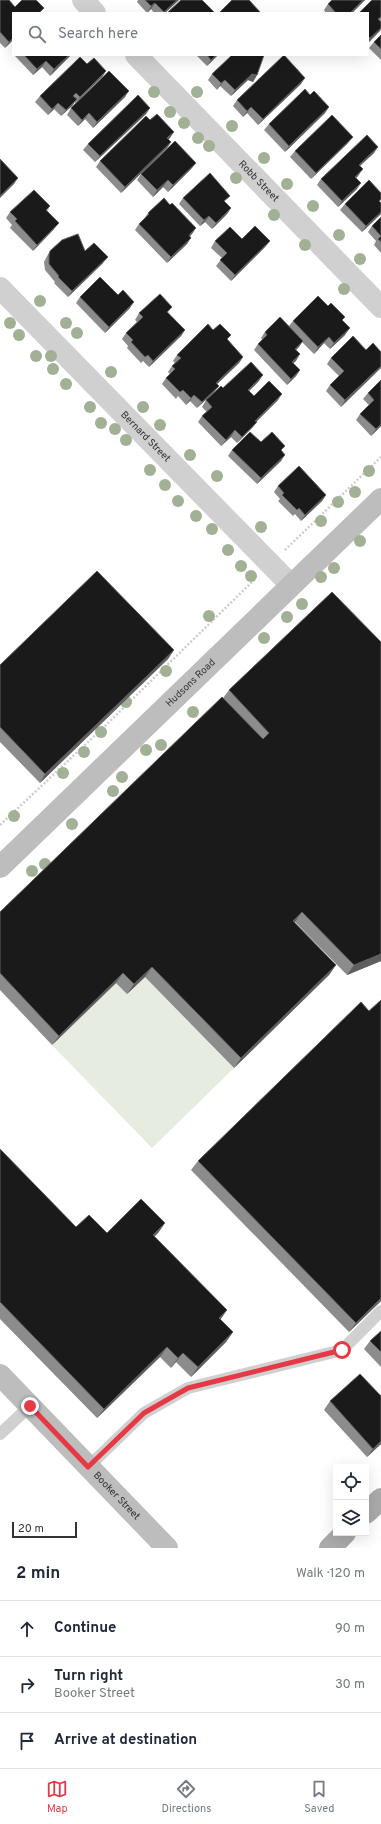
<!DOCTYPE html>
<meta charset="utf-8">
<style>
:root{--surface:#fff;--page:#f2f2f3;--text:#1f2937;--muted:#747a83;--line:#e0e1e3;--accent:#e63946}
body{margin:0;font-family:Overpass,sans-serif;background:var(--page);color:var(--text)}
.controls{position:absolute;right:12px;bottom:12px;display:grid;overflow:hidden;border-radius:0px;box-shadow:0 4px 16px #0002}
.controls button{width:36px;height:36px;display:grid;place-items:center;padding:0;border:0;border-bottom:1px solid var(--line);background:var(--surface);color:var(--text);font:20px sans-serif}
.scale{position:absolute;left:12px;bottom:10px;width:65px;box-sizing:border-box;padding-left:4px;border:2px solid #333;border-top:0;font-size:11px;line-height:14px;white-space:nowrap;color:#333;-webkit-text-stroke:3px #fff;paint-order:stroke}
.stop{position:absolute;width:12px;height:12px;margin:-9px;border:3px solid #e63946;border-radius:50%;background:#fff}
.stop.end{background:#e63946;border-color:#fff;box-shadow:0 1px 4px #0008}
.list{margin:0;padding:0;list-style:none}
h2{display:flex;justify-content:space-between;align-items:center;height:52px;margin:0;padding:0 16px;font-size:17px}
h2 small{font-size:13px;font-weight:400;color:var(--muted)}
.list li{display:grid;grid-template-columns:26px 1fr auto;gap:12px;align-items:center;box-sizing:border-box;height:56px;padding:0 16px;border-top:1px solid var(--line)}
.list b{display:block;font-size:15px;white-space:nowrap}
.list p{margin:0;font-size:13px;white-space:nowrap;color:var(--muted)}
.list em{font-size:13px;font-style:normal;color:var(--muted)}
.icon{flex:none;width:22px;height:22px;fill:none;stroke:currentColor;stroke-width:2;stroke-linecap:round;stroke-linejoin:round}
.map{position:relative;flex:none;width:381px;height:1548px;overflow:hidden}
.search{position:absolute;background:var(--surface);box-shadow:0 4px 16px #0002;left:12px;right:12px;top:12px;height:44px;display:flex;align-items:center;gap:10px;box-sizing:border-box;padding:0 14px;border-radius:0px;color:var(--muted);font-size:15px}
.sheet{height:220px;background:var(--surface)}
nav{display:flex;justify-content:space-around;align-items:center;box-sizing:border-box;height:56px;border-top:1px solid var(--line);background:var(--surface);font-size:11px;color:var(--muted)}
nav a{display:grid;justify-items:center;gap:2px}
nav .on{color:var(--accent)}
.map>svg:first-child{display:block}
.green{fill:#e6ecdf}
.lines{fill:none;stroke-linecap:round;stroke-linejoin:round}
.path{stroke:#cdcdcd;stroke-width:2.5;stroke-dasharray:2 2;stroke-linecap:butt}
.lane{stroke:#d0d0d0;stroke-width:12}
.street{stroke:#d0d0d0;stroke-width:22}
.secondary{stroke:#bdbdbd;stroke-width:22}
.primary{stroke:#ababab;stroke-width:22}
.tree{fill:#a2b095}
.wall{fill:#8c8c8c}
.shaded-wall{fill:#5f5f5f}
.building{fill:#1a1a1a;stroke:#5f5f5f}
.route{stroke:#e63946;stroke-width:5}
.labels{text-anchor:middle;dominant-baseline:central;stroke-width:4;stroke-linejoin:round;paint-order:stroke}
.street-label{font-size:10px;fill:#333;stroke:#fff}
</style>
<div class="map">
<svg width="381" height="1548" viewBox="0 0 381 1548">
<rect width="100%" height="100%" fill="#fff"/>
<!-- green -->
<polygon class="green" points="145,977 234,1068 152,1148 52,1045 116,983"/>
<g class="lines">
<!-- path -->
<g class="path">
<polyline points="285,550 381,457"/>
<polyline points="0,825 105,726 254,580"/>
</g>
<!-- lane -->
<g class="lane">
<polyline points="0,1434 30,1406"/>
<polyline points="88,1467 144,1413 188,1388 342,1350 381,1311"/>
</g>
<!-- street -->
<g class="street">
<polyline points="83,0 95,13"/>
<path id="s1" d="M136 55 381 307"/>
<path id="s2" d="M0 288 291 585"/>
</g>
<!-- secondary -->
<g class="secondary">
<path id="s3" d="M0 867 381 499"/>
<path id="s4" d="M0 1375 167 1548"/>
</g>
<!-- primary -->
<g class="primary">
<polyline points="366,1513 381,1499"/>
<polyline points="330,1548 345,1533"/>
</g>
</g>
<!-- trees -->
<g class="tree">
<circle cx="154" cy="92" r="6"/>
<circle cx="197" cy="92" r="6"/>
<circle cx="170" cy="112" r="6"/>
<circle cx="184" cy="123" r="6"/>
<circle cx="232" cy="126" r="6"/>
<circle cx="198" cy="138" r="6"/>
<circle cx="209" cy="146" r="6"/>
<circle cx="264" cy="158" r="6"/>
<circle cx="236" cy="178" r="6"/>
<circle cx="287" cy="184" r="6"/>
<circle cx="313" cy="206" r="6"/>
<circle cx="274" cy="215" r="6"/>
<circle cx="339" cy="235" r="6"/>
<circle cx="305" cy="245" r="6"/>
<circle cx="360" cy="259" r="6"/>
<circle cx="344" cy="289" r="6"/>
<circle cx="40" cy="301" r="6"/>
<circle cx="10" cy="323" r="6"/>
<circle cx="66" cy="323" r="6"/>
<circle cx="77" cy="333" r="6"/>
<circle cx="19" cy="335" r="6"/>
<circle cx="36" cy="356" r="6"/>
<circle cx="51" cy="356" r="6"/>
<circle cx="53" cy="369" r="6"/>
<circle cx="111" cy="372" r="6"/>
<circle cx="66" cy="384" r="6"/>
<circle cx="90" cy="407" r="6"/>
<circle cx="143" cy="407" r="6"/>
<circle cx="101" cy="423" r="6"/>
<circle cx="160" cy="425" r="6"/>
<circle cx="115" cy="429" r="6"/>
<circle cx="126" cy="440" r="6"/>
<circle cx="190" cy="455" r="6"/>
<circle cx="150" cy="470" r="6"/>
<circle cx="369" cy="471" r="6"/>
<circle cx="217" cy="476" r="6"/>
<circle cx="165" cy="485" r="6"/>
<circle cx="355" cy="492" r="6"/>
<circle cx="178" cy="501" r="6"/>
<circle cx="338" cy="502" r="6"/>
<circle cx="196" cy="516" r="6"/>
<circle cx="321" cy="521" r="6"/>
<circle cx="261" cy="527" r="6"/>
<circle cx="212" cy="529" r="6"/>
<circle cx="360" cy="541" r="6"/>
<circle cx="228" cy="550" r="6"/>
<circle cx="241" cy="566" r="6"/>
<circle cx="334" cy="568" r="6"/>
<circle cx="251" cy="576" r="6"/>
<circle cx="321" cy="577" r="6"/>
<circle cx="302" cy="604" r="6"/>
<circle cx="209" cy="616" r="6"/>
<circle cx="287" cy="617" r="6"/>
<circle cx="264" cy="638" r="6"/>
<circle cx="166" cy="671" r="6"/>
<circle cx="126" cy="702" r="6"/>
<circle cx="193" cy="712" r="6"/>
<circle cx="101" cy="732" r="6"/>
<circle cx="161" cy="745" r="6"/>
<circle cx="146" cy="750" r="6"/>
<circle cx="84" cy="752" r="6"/>
<circle cx="63" cy="773" r="6"/>
<circle cx="122" cy="777" r="6"/>
<circle cx="113" cy="791" r="6"/>
<circle cx="14" cy="816" r="6"/>
<circle cx="72" cy="824" r="6"/>
<circle cx="45" cy="864" r="6"/>
<circle cx="32" cy="871" r="6"/>
</g>
<!-- wall -->
<g class="wall">
<polygon points="0,0 13,40 5,48 0,43"/>
<polygon points="138,0 179,0 165,13 154,13 151,9 147,13 137,2"/>
<polygon points="332,0 365,0 352,13 326,13 324,10 328,4"/>
<polygon points="381,0 381,29 368,43 368,13"/>
<polygon points="381,35 381,60 369,48 374,42"/>
<polygon points="16,55 71,55 50,76 42,67 33,75 15,56"/>
<polygon points="196,55 218,55 207,66"/>
<polygon points="87,64 106,71 102,77 75,103 75,102 72,106 61,116 54,109 48,115 35,102 40,96"/>
<polygon points="212,74 257,75 253,82 248,80 231,96 220,86 217,90 208,80"/>
<polygon points="301,84 258,125 247,113 243,117 233,106 237,100"/>
<polygon points="310,95 329,107 325,113 285,152 264,130 269,124"/>
<polygon points="125,97 93,128 85,119 78,126 67,115 71,108"/>
<polygon points="150,108 146,114 95,162 83,150 88,144"/>
<polygon points="170,138 168,139 171,142 167,148 121,193 96,167 100,161"/>
<polygon points="348,143 311,179 290,157 295,151"/>
<polygon points="374,153 360,166 358,176 356,178 357,189 338,207 317,185 321,179"/>
<polygon points="196,163 191,169 168,192 163,187 153,197 137,180 141,174"/>
<polygon points="381,193 381,200 380,201 381,214 362,232 340,210 345,204"/>
<polygon points="183,198 225,202 231,208 227,214 212,229 205,222 200,226 179,204"/>
<polygon points="170,205 196,228 190,236 187,244 167,263 135,230 139,224 144,219 148,213"/>
<polygon points="50,206 47,211 54,229 33,251 10,228 12,225 6,218 10,212"/>
<polygon points="381,217 381,253 374,245 376,241 368,232 372,226"/>
<polygon points="242,239 270,241 265,247 231,281 216,266 222,258 211,248 215,241"/>
<polygon points="50,251 85,251 103,263 68,297 54,283 55,282 45,270 44,262 46,258"/>
<polygon points="80,297 130,308 105,333 76,303"/>
<polygon points="172,307 168,312 185,330 181,336 149,367 143,361 141,363 127,348 128,346 122,339 126,333 137,322 135,320 139,313"/>
<polygon points="293,321 342,321 345,335 330,349 324,343 314,354 302,342 296,350 300,354 293,363 300,370 296,376 287,385 254,350 258,344 262,340 261,338 265,332 289,326"/>
<polygon points="213,330 227,340 243,357 239,363 217,384 214,392 197,408 190,401 186,405 178,396 176,399 162,384 166,378 170,374 168,372 172,366 175,363 173,361 177,355"/>
<polygon points="366,350 381,352 341,407 326,391 330,385 339,376 327,364 331,358"/>
<polygon points="381,380 381,426 371,436 356,420 360,414 369,405 363,399 368,393"/>
<polygon points="259,381 249,391 254,396 278,400 256,422 257,422 252,428 237,443 231,437 221,446 198,422 202,416 207,412 202,407 206,400 223,388"/>
<polygon points="261,442 282,451 281,461 257,484 228,456 232,450"/>
<polygon points="278,486 326,495 322,501 301,521 295,514 293,516 278,501 280,499 274,492"/>
<polygon points="332,592 381,961 347,975 295,922 294,923 336,965 329,975 234,1068 145,977 127,994 116,983 52,1045 0,990 0,912 223,698 229,690"/>
<polygon points="174,650 168,659 40,783 0,742 0,665"/>
<polygon points="369,1011 381,1301 349,1332 191,1170 198,1161"/>
<polygon points="0,1149 76,1227 107,1233 165,1223 158,1233 154,1236 227,1310 220,1320 233,1332 226,1342 191,1377 176,1362 171,1368 160,1357 97,1418 0,1319"/>
<polygon points="381,1331 381,1367 364,1349 370,1341"/>
<polygon points="381,1396 381,1444 367,1457 324,1410 330,1401"/>
</g>
<!-- shaded-wall -->
<g class="shaded-wall">
<polygon points="177,0 179,0 165,13 163,13"/>
<polygon points="363,0 365,0 352,13 350,13"/>
<polygon points="155,3 151,9 147,13 151,6"/>
<polygon points="381,28 381,29 380,31 368,43 370,38"/>
<polygon points="13,38 13,40 5,48 9,42"/>
<polygon points="69,55 71,55 50,76 54,69"/>
<polygon points="216,55 218,55 207,66 211,60"/>
<polygon points="46,61 42,67 33,75 37,69"/>
<polygon points="106,71 102,77 75,103 80,97"/>
<polygon points="252,74 257,75 253,82 248,80 231,96 235,90"/>
<polygon points="305,78 301,84 258,125 263,119"/>
<polygon points="225,80 220,86 217,90 221,83"/>
<polygon points="129,91 125,97 93,128 97,122"/>
<polygon points="77,99 72,106 61,116 66,110"/>
<polygon points="58,103 54,109 48,115 52,109"/>
<polygon points="251,107 247,113 243,117 247,111"/>
<polygon points="329,107 325,113 285,152 289,146"/>
<polygon points="150,108 146,114 95,162 100,156"/>
<polygon points="89,113 85,119 78,126 82,120"/>
<polygon points="174,132 170,138 163,144 167,138"/>
<polygon points="353,137 348,143 311,179 316,173"/>
<polygon points="171,142 167,148 121,193 125,187"/>
<polygon points="378,147 374,153 354,171 359,165"/>
<polygon points="196,163 191,169 168,192 173,185"/>
<polygon points="363,169 358,176 351,183 355,177"/>
<polygon points="18,178 14,184 0,198 0,196"/>
<polygon points="168,180 163,187 153,197 157,190"/>
<polygon points="361,183 357,189 338,207 342,201"/>
<polygon points="231,208 227,214 212,229 216,223"/>
<polygon points="381,212 381,214 362,232 366,226"/>
<polygon points="209,216 205,222 200,226 204,220"/>
<polygon points="59,223 54,229 33,251 37,245"/>
<polygon points="196,228 192,234 185,241 189,235"/>
<polygon points="191,238 187,244 167,263 171,257"/>
<polygon points="270,241 265,247 231,281 235,275"/>
<polygon points="108,257 103,263 68,297 72,291"/>
<polygon points="134,302 130,308 105,333 109,327"/>
<polygon points="350,328 345,335 330,349 334,343"/>
<polygon points="185,330 181,336 149,367 153,361"/>
<polygon points="329,337 324,343 314,354 318,347"/>
<polygon points="303,341 299,347 291,355 295,349"/>
<polygon points="300,354 296,361 288,368 292,362"/>
<polygon points="243,357 239,363 212,389 216,383"/>
<polygon points="381,366 381,368 341,407 345,400"/>
<polygon points="300,370 296,376 287,385 291,379"/>
<polygon points="263,375 259,381 244,396 248,390"/>
<polygon points="219,386 214,392 197,408 202,402"/>
<polygon points="282,394 278,400 251,427 255,421"/>
<polygon points="194,395 190,401 186,405 191,398"/>
<polygon points="257,422 252,428 237,443 242,437"/>
<polygon points="381,424 381,426 371,436 376,429"/>
<polygon points="235,430 231,437 221,446 226,440"/>
<polygon points="285,455 281,461 257,484 261,478"/>
<polygon points="326,495 322,501 301,521 305,515"/>
<polygon points="174,650 168,659 40,783 45,774"/>
<polygon points="302,912 295,922 286,931 293,921"/>
<polygon points="381,954 381,961 347,975 354,965"/>
<polygon points="336,965 329,975 234,1068 241,1058"/>
<polygon points="152,967 145,977 127,994 134,984"/>
<polygon points="123,973 116,983 52,1045 59,1036"/>
<polygon points="165,1223 158,1233 146,1245 153,1235"/>
<polygon points="381,1298 381,1301 349,1332 356,1323"/>
<polygon points="227,1310 220,1320 219,1318"/>
<polygon points="233,1332 226,1342 191,1377 198,1367"/>
<polygon points="167,1347 160,1357 97,1418 104,1409"/>
<polygon points="183,1353 176,1362 171,1368 178,1358"/>
<polygon points="381,1441 381,1444 367,1457 373,1449"/>
</g>
<!-- building -->
<g class="building">
<polygon points="0,0 9,0 15,7 22,0 36,0 44,8 39,13 13,13 13,38 9,42 0,32"/>
<polygon points="145,0 177,0 164,12 155,3 151,6"/>
<polygon points="181,0 202,0 214,12 213,13 167,13"/>
<polygon points="232,0 249,0 260,12 259,13 219,13"/>
<polygon points="332,0 363,0 350,13 336,13 328,4"/>
<polygon points="372,0 381,0 381,17 378,19 381,22 381,28 370,38 368,36 368,13 359,13"/>
<polygon points="381,35 381,49 374,42"/>
<polygon points="24,55 69,55 54,69 46,61 37,69"/>
<polygon points="207,55 216,55 211,60"/>
<polygon points="232,55 264,55 257,75 252,74 235,90 225,80 221,83 212,74"/>
<polygon points="284,55 305,78 263,119 251,107 247,111 237,100"/>
<polygon points="80,57 87,64 94,58 106,71 80,97 76,93 73,96 77,99 66,110 58,103 52,109 40,96"/>
<polygon points="109,71 129,91 97,122 89,113 82,120 71,108"/>
<polygon points="305,89 310,95 314,91 329,107 289,146 269,124"/>
<polygon points="138,95 150,108 100,156 88,144"/>
<polygon points="157,114 174,132 167,138 171,142 125,187 100,161 146,116 150,120"/>
<polygon points="332,115 353,137 316,173 295,151"/>
<polygon points="367,135 378,147 359,165 363,169 355,177 361,183 342,201 321,179"/>
<polygon points="175,141 196,163 173,185 168,180 157,190 141,174"/>
<polygon points="0,159 18,178 0,196"/>
<polygon points="210,173 230,196 224,201 231,208 216,223 209,216 204,220 183,198"/>
<polygon points="369,180 381,193 381,199 379,201 381,203 381,212 366,226 345,204"/>
<polygon points="34,190 50,206 46,210 59,223 37,245 15,221 17,219 10,212"/>
<polygon points="164,198 170,205 172,203 196,228 189,235 191,238 171,257 139,224 149,214 148,213"/>
<polygon points="381,217 381,236 372,226"/>
<polygon points="255,226 270,241 235,275 220,260 227,253 215,241 230,227 242,239"/>
<polygon points="78,234 85,251 94,243 108,257 72,291 58,277 59,276 49,264 49,255 50,251 62,240"/>
<polygon points="381,236 381,242 378,239"/>
<polygon points="100,277 118,295 123,290 134,302 109,327 80,297"/>
<polygon points="160,294 172,307 167,312 185,330 153,361 148,355 145,357 131,342 133,340 126,333 143,317 139,313"/>
<polygon points="318,296 328,306 331,303 345,317 342,320 350,328 334,343 329,337 318,347 293,321"/>
<polygon points="280,317 303,341 295,349 300,354 292,362 300,370 291,379 258,344 267,335 265,332"/>
<polygon points="208,324 213,330 220,324 231,335 227,339 243,357 216,383 219,386 202,402 194,395 191,398 183,390 180,392 166,378 175,369 172,366 181,358 177,355"/>
<polygon points="353,336 366,350 373,343 381,352 381,366 345,400 330,385 344,371 331,358"/>
<polygon points="251,362 263,375 248,390 254,396 269,381 282,394 255,421 257,422 242,437 235,430 226,440 202,416 212,407 206,400 221,386 223,388"/>
<polygon points="381,380 381,424 376,429 360,414 374,400 368,393"/>
<polygon points="250,432 261,442 272,432 285,446 281,450 285,455 261,478 232,450"/>
<polygon points="299,466 326,495 305,515 299,508 297,510 282,495 284,493 278,486"/>
<polygon points="97,571 174,650 45,774 0,727 0,665"/>
<polygon points="332,592 381,642 381,954 354,965 302,912 293,921 336,965 241,1058 152,967 134,984 123,973 59,1036 0,973 0,912 222,697 263,739 269,733 229,690"/>
<polygon points="381,1000 381,1298 356,1323 198,1161 361,1002 369,1011"/>
<polygon points="0,1149 76,1227 89,1215 107,1233 141,1199 165,1223 153,1235 227,1310 219,1318 233,1332 198,1367 183,1353 178,1358 167,1347 104,1409 0,1302"/>
<polygon points="381,1331 381,1352 370,1341"/>
<polygon points="360,1374 381,1396 381,1441 373,1449 330,1401"/>
</g>
<g class="lines">
<!-- route -->
<polyline class="route" points="30,1406 88,1467 144,1413 188,1388 342,1350"/>
</g>
<g class="labels">
<!-- street labels -->
<g class="street-label">
<text stroke="none"><textPath href="#s1" startOffset="176">Robb Street</textPath></text>
<text stroke="none"><textPath href="#s2" startOffset="208">Bernard Street</textPath></text>
<text stroke="none"><textPath href="#s3" startOffset="265">Hudsons Road</textPath></text>
<text stroke="none"><textPath href="#s4" startOffset="168">Booker Street</textPath></text>
</g>
</g>
</svg>
<div class="controls">
<button><svg class="icon" aria-label="locate" viewBox="0 0 24 24"><circle cx="12" cy="12" r="6"/><path d="M12 2v4M12 18v4M2 12h4M18 12h4"/></svg></button>
<button><svg class="icon" aria-label="layers" viewBox="0 0 24 24"><path d="M12 4l9 5-9 5-9-5zM3 14l9 5 9-5"/></svg></button>
</div>
<div class="scale">20 m</div>
<div class="stop" style="left:342px;top:1350px"></div>
<div class="stop end" style="left:30px;top:1406px"></div>
<div class="search"><svg class="icon" aria-label="search" viewBox="0 0 24 24"><circle cx="10" cy="10" r="6"/><path d="M15 15l6 6"/></svg>Search here</div>
</div>
<section class="sheet">
<h2>2 min<small>Walk · 120 m</small></h2>
<ul class="list">
<li><svg class="icon" aria-label="ahead" viewBox="0 0 24 24"><path d="M12 20V5M6 11l6-6 6 6"/></svg><div><b>Continue</b></div><em>90 m</em></li>
<li><svg class="icon" aria-label="right" viewBox="0 0 24 24"><path d="M7 20v-9h11M14 6l5 5-5 5"/></svg><div><b>Turn right</b><p>Booker Street</p></div><em>30 m</em></li>
<li><svg class="icon" aria-label="arrive" viewBox="0 0 24 24"><path d="M6 21V4h12l-3 4 3 4H6"/></svg><div><b>Arrive at destination</b></div></li>
</ul>
</section>
<nav>
<a class="on"><svg class="icon" aria-label="map" viewBox="0 0 24 24"><path d="M3 6l6-2 6 2 6-2v14l-6 2-6-2-6 2zM9 4v14M15 6v14"/></svg>Map</a>
<a><svg class="icon" aria-label="directions" viewBox="0 0 24 24"><path d="M12 3l9 9-9 9-9-9zM9 14v-3h6M13 9l2 2-2 2"/></svg>Directions</a>
<a><svg class="icon" aria-label="saved" viewBox="0 0 24 24"><path d="M7 4h10v16l-5-4-5 4z"/></svg>Saved</a>
</nav>
